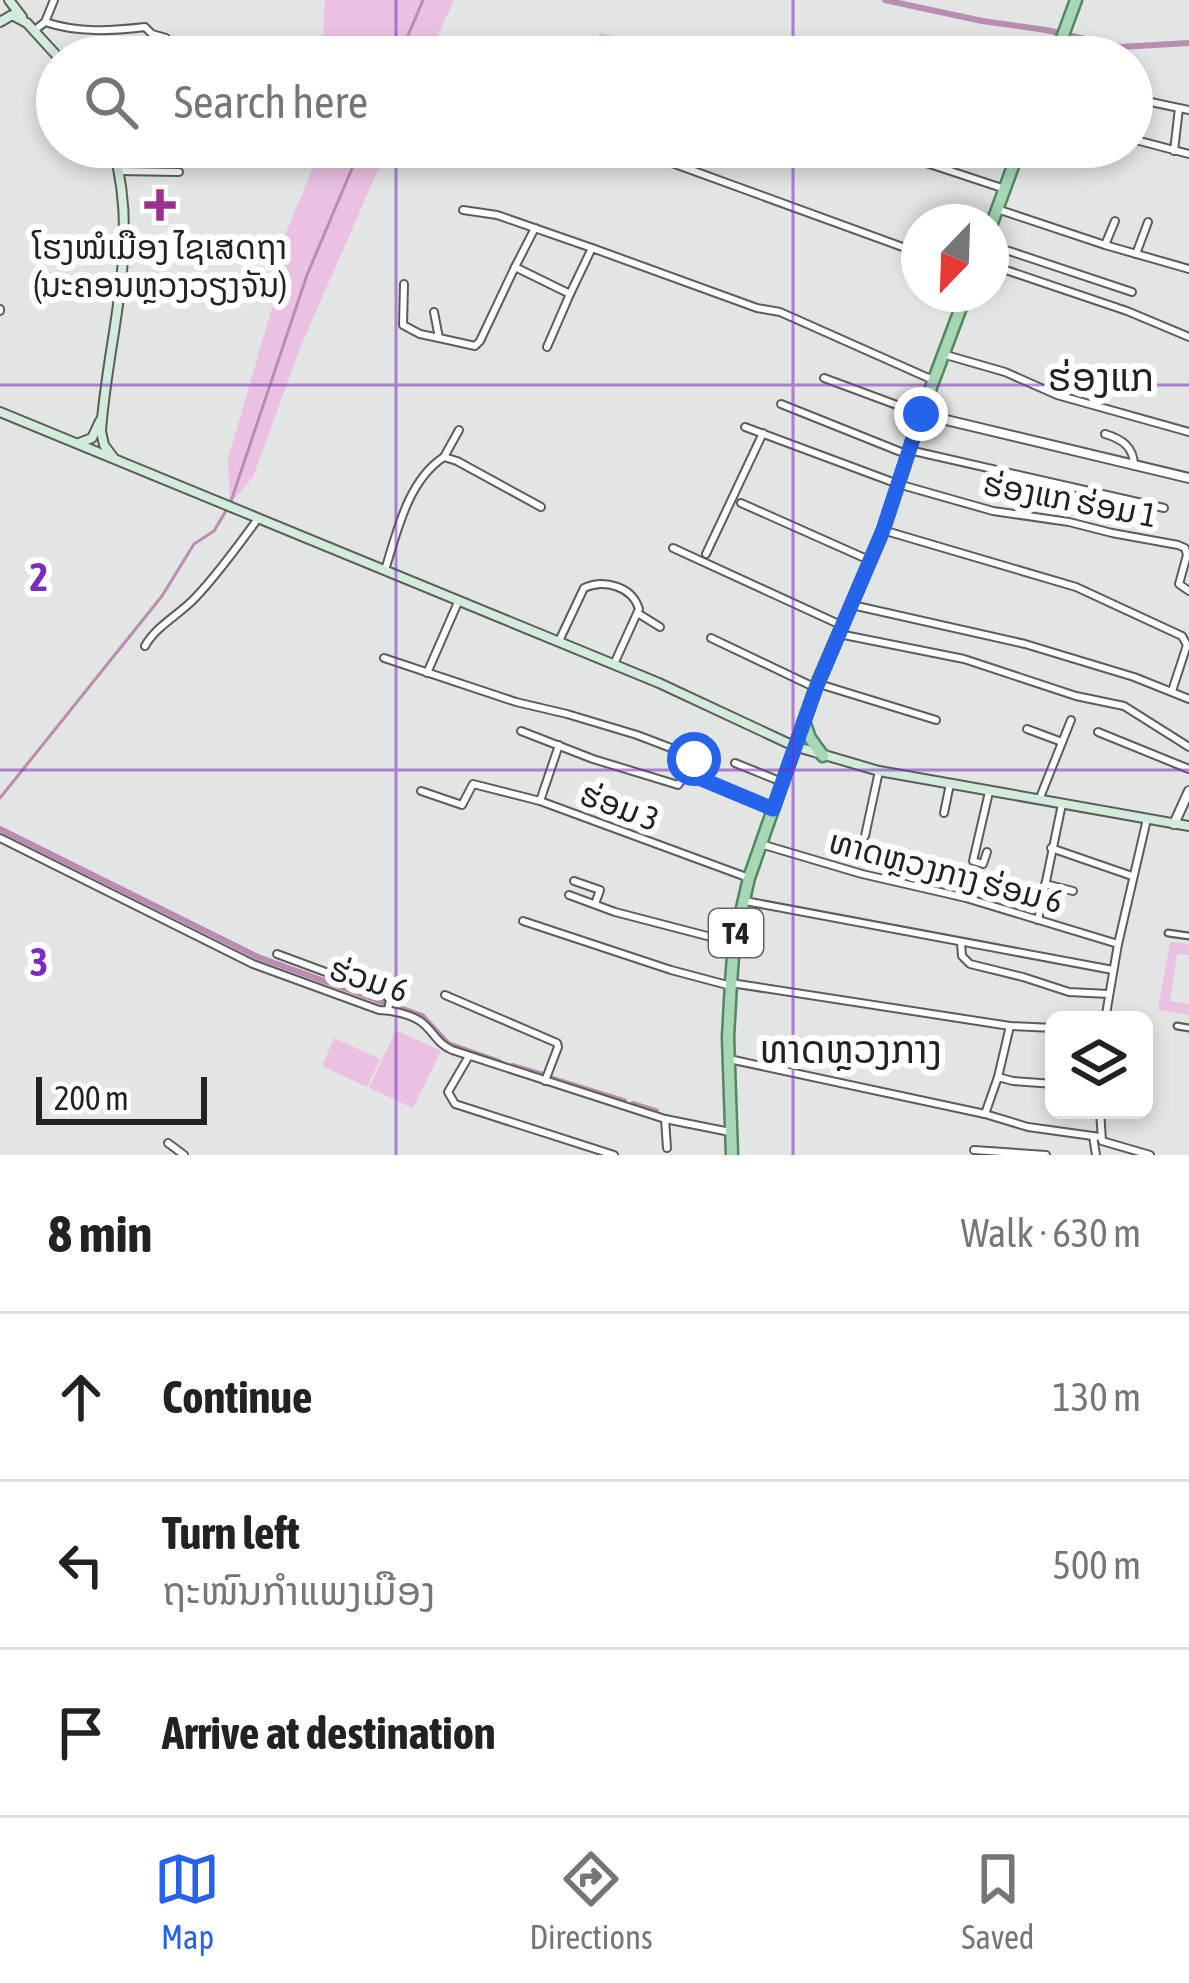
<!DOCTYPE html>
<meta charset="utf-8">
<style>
:root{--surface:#fff;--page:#f2f2f2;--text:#222;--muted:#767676;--line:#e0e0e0;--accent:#2563eb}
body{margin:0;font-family:"Asap Condensed","Noto Sans Lao",sans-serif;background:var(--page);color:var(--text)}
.controls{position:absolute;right:36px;bottom:36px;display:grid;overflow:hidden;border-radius:18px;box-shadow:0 6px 18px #0003}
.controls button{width:108px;height:108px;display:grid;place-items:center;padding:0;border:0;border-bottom:3px solid var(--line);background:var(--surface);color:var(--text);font:60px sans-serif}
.compass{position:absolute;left:901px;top:204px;width:108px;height:108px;border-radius:50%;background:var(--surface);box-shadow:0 6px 18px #0003;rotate:203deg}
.scale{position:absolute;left:36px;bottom:30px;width:171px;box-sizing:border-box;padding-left:12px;border:6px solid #212221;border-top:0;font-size:33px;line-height:42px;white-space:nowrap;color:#212221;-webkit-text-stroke:9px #fff;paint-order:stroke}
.stop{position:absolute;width:36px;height:36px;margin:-27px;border:9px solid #2563eb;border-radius:50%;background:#fff}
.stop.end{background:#2563eb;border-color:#fff;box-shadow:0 3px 12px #0008}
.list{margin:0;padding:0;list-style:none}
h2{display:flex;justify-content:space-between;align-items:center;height:156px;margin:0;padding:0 48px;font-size:51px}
h2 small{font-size:39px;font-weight:400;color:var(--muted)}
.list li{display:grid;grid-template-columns:78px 1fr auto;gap:36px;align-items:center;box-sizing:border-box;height:168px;padding:0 48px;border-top:3px solid var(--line)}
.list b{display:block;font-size:45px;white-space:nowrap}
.list p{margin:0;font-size:39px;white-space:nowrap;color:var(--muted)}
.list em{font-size:39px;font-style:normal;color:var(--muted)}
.icon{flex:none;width:66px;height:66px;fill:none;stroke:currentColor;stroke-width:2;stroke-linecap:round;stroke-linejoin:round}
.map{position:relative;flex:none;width:1189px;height:1155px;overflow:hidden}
.search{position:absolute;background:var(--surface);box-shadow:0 6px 18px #0003;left:36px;right:36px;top:36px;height:132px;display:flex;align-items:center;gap:30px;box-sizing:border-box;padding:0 42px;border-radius:66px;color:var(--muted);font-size:45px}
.sheet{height:660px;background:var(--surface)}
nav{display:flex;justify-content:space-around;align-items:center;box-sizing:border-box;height:168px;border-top:3px solid var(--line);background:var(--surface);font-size:33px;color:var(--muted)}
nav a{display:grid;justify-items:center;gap:6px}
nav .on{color:var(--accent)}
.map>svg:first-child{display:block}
.green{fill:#eac1e2}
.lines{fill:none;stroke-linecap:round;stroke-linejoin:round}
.stream{stroke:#b88db1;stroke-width:3}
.canal{stroke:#b88db1;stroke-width:6}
.pedestrian-casing{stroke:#5b5d5b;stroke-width:9}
.minor-casing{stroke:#5b5d5b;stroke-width:10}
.tertiary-casing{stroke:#5b5d5b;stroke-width:12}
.secondary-casing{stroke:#5b5d5b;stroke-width:12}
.primary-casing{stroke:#528761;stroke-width:15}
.pedestrian{stroke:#fff;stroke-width:4.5}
.minor{stroke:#fff;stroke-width:6}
.tertiary{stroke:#fff;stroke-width:8}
.secondary{stroke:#d3ebda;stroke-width:8}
.primary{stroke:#a7d7b5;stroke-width:10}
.route{stroke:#2563eb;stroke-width:15}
.grid{fill:none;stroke:#7b2cbf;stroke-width:3;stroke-opacity:0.55}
.poi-dot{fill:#9c3091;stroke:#fff;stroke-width:4.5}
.labels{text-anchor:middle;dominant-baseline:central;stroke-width:12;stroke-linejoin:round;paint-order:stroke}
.shield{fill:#fff;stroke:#646464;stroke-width:3}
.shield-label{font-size:30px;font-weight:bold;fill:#212221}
.poi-label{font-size:33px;fill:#212221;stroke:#fff}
.street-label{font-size:33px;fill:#212221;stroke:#fff}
.quarter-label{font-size:39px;fill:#212221;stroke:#fff}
.grid-label{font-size:39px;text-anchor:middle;font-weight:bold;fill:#7b2cbf;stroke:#fff;stroke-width:12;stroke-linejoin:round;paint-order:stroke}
</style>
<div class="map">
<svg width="1189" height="1155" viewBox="0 0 1189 1155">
<rect width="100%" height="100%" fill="#e2e5e3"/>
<!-- green -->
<g class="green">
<polygon points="325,0 454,0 428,57 322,57"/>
<polygon points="600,32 634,43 629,57 591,57"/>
<polygon points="317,147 388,147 300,348 253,477 230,504 228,459 282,273 273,264 316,160"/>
<polygon points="1170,942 1189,944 1189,955 1177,954 1170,1001 1189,1004 1189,1015 1158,1010"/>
<polygon points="396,1030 441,1051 413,1108 369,1088"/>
<polygon points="334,1038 380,1059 367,1087 322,1066"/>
</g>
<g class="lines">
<!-- stream -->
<g class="stream">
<polyline points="399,57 423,0"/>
<polyline points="0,798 162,596 194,544 214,531 230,504 307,275 361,147"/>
</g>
<!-- canal -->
<g class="canal">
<polyline points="885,0 982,21 1046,30 1120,47 1189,43"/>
<polyline points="0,829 258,957 385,1003"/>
<polyline points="394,1006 422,1016 448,1044 499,1062"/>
<polyline points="512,1066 543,1075"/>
<polyline points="550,1078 624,1101"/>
<polyline points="633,1104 656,1111"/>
</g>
<defs>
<g id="pedestrian">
<polyline points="1168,933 1189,936"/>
<polyline points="1177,1026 1189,1028"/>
</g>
<g id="minor">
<path d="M45 22C78 33 111 31 145 27L152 34 166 38 169 57"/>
<polyline points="35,30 45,22 54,0"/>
<polyline points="1132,98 1189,110"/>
<polyline points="1132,139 1189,154"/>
<polyline points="628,147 919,253"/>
<polyline points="878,147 1005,189"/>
<polyline points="1174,151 1179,108"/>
<polyline points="119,171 179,172"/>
<polyline points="997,209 1105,245 1189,269"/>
<polyline points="463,210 497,215 592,248"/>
<polyline points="991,245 1132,292"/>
<polyline points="1105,245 1115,221"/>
<polyline points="1136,254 1148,222"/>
<polyline points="991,265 1127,311 1189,337"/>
<polyline points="515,267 535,228"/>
<polyline points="404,284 403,325 420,334 439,338"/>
<polyline points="0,309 0,311"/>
<polyline points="434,312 439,338 475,346 480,341 515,267 570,294 592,248 757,308 780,312 933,380"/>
<polyline points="547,347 570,294"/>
<polyline points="946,355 1005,372 1057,395 1189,432"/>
<polyline points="824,378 921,414"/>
<polyline points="781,404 906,454"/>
<polyline points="745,427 898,484 993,511 1069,522 1112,533 1178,545 1185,548 1187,555 1179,584 1189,591"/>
<path d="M1105 434C1122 439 1134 447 1134 466"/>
<polyline points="909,450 1164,508"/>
<polyline points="444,457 459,430"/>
<polyline points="741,503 869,560"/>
<polyline points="886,531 1076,587 1182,636 1187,645 1172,691"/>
<polyline points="673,548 843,626"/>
<polyline points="706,554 763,433"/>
<path d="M385 570C397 532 408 480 444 457L457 461 541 507"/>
<polyline points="852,605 1025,644 1134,677 1189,699"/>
<polyline points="639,614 660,627"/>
<polyline points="839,634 964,659 1076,696 1124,706 1189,747"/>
<polyline points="711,638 816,688"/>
<path d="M559 641 584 588C604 579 632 586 639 609L614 664"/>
<path d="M145 646C156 626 179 615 195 598 218 574 237 547 257 520"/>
<polyline points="384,658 516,702 567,714 637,735 692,756 694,759 687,773 773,809"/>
<polyline points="427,673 459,600"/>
<polyline points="819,684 936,720"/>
<polyline points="1027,729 1062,742"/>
<polyline points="521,731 593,759 678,785 687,773"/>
<polyline points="1098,732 1189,769"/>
<polyline points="735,763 782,782"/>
<polyline points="421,791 462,805 473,784 540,801 749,878"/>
<polyline points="1039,800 1071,720"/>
<polyline points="540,801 559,745"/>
<polyline points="944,813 950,784"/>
<polyline points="865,836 879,771"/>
<path d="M0 838 253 964 379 1010C391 1010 409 1014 420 1021 433 1030 436 1043 452 1050L665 1119 730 1132"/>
<polyline points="764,845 862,874 966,898 1118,944"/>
<polyline points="1051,848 1132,876"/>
<polyline points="987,852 983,864 973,861 989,792"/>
<polyline points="574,881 600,890 595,904"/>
<polyline points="1045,884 1073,891"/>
<polyline points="569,895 615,912 734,943"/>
<polyline points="745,901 1113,970"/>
<polyline points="1038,920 1062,804"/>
<polyline points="523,921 671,970 731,986"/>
<polyline points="961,943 962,956 970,964 1023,977 1069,992 1109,994"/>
<polyline points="277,954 385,994 390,1000 388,1010"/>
<polyline points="731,983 1010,1026 1054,1028"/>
<polyline points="445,995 557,1043 558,1047 545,1081"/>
<polyline points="1105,1020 1118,944 1147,819"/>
<polyline points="469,1056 448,1092 455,1104 614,1155"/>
<polyline points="729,1059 985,1114 1028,1127 1100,1137"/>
<polyline points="998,1077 1013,1081 1054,1084"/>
<polyline points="1100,1110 1102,1141 1150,1155"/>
<polyline points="985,1114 998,1077 1010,1026"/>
<polyline points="665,1119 667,1148"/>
<polyline points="1093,1136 1096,1155"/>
<polyline points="168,1143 184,1155"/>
<polyline points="974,1150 1046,1155"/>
</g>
<g id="tertiary">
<polyline points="921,414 1189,478"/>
<polyline points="1174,824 1189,791"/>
</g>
<g id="secondary">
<polyline points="9,0 22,17"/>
<polyline points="0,22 12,15 27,23 58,57"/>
<path d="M113 147C141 248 108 332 101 431L104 445 113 457"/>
<polyline points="0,412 659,683 794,746 879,771 1189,826"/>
<polyline points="79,443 92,438 100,421"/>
</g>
<g id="primary">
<polyline points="1055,57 1076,0"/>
<polyline points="991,226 1020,147"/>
<polyline points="804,721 810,738 823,756"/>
<polyline points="732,1155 728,1037 731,983 734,943 749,878 817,684 883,531 921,414 966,294"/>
</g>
</defs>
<!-- pedestrian casing -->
<use href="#pedestrian" class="pedestrian-casing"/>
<!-- minor casing -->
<use href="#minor" class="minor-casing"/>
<!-- tertiary casing -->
<use href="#tertiary" class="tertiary-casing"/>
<!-- secondary casing -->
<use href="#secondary" class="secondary-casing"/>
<!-- primary casing -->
<use href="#primary" class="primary-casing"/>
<!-- pedestrian -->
<use href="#pedestrian" class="pedestrian"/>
<!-- minor -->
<use href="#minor" class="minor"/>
<!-- tertiary -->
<use href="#tertiary" class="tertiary"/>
<!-- secondary -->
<use href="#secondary" class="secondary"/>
<!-- primary -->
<use href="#primary" class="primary"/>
</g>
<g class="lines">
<!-- route -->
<polyline class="route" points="694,759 687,773 773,809 816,688 883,530 921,414"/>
</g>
<!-- grid -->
<path class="grid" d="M396 0V57M793 0V57M396 147V1155M793 147V1155M0 385H1189M0 770H1189"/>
<!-- markers -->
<path class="poi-dot" d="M154 187h12v12h12v12h-12v12h-12v-12h-12v-12h12z"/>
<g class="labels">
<!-- shield labels -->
<rect class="shield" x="709" y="909" width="54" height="48" rx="9"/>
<g class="shield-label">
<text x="736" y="933">T4</text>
</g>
<!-- poi labels -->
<g class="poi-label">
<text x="160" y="247">ໂຮງໝໍເມືອງ ໄຊເສດຖາ<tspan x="160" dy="38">(ນະຄອນຫຼວງວຽງຈັນ)</tspan></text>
</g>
<!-- street labels -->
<g class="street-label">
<text transform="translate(1070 499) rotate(11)">ຮ່ອງແກ ຮ່ອມ 1</text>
<text transform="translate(620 806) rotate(21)">ຮ່ອມ 3</text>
<text transform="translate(946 871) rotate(15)">ທາດຫຼວງກາງ ຮ່ອມ 6</text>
<text transform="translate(369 979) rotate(18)">ຮ່ວມ 6</text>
</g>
<!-- quarter labels -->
<g class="quarter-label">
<text x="1101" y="377">ຮ່ອງແກ</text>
<text x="851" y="1049">ທາດຫຼວງກາງ</text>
</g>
</g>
<g class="grid-label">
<text x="39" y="591">2</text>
<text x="39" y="976">3</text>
</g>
</svg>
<div class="controls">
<button><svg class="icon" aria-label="layers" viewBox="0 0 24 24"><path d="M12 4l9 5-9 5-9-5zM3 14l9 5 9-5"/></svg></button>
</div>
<svg class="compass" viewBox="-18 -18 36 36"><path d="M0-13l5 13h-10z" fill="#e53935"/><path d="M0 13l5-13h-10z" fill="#767676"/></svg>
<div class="scale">200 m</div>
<div class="stop" style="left:694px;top:759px"></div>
<div class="stop end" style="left:921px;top:414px"></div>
<div class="search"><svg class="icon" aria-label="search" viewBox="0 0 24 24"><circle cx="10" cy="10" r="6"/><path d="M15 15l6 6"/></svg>Search here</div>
</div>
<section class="sheet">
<h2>8 min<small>Walk · 630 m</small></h2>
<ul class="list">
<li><svg class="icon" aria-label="ahead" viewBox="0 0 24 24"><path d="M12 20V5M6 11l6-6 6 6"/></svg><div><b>Continue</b></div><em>130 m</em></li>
<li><svg class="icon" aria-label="left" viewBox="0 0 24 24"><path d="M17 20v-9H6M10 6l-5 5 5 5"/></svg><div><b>Turn left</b><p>ຖະໜົນກຳແພງເມືອງ</p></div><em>500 m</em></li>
<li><svg class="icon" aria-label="arrive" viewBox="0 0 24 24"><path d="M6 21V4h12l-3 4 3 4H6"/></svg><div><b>Arrive at destination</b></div></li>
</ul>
</section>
<nav>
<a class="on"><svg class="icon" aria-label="map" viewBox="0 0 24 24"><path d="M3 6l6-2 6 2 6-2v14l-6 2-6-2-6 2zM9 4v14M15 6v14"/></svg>Map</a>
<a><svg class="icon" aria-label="directions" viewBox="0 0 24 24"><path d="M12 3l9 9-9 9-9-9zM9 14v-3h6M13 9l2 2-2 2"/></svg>Directions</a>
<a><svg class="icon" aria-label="saved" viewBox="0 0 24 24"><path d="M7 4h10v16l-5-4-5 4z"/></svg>Saved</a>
</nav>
